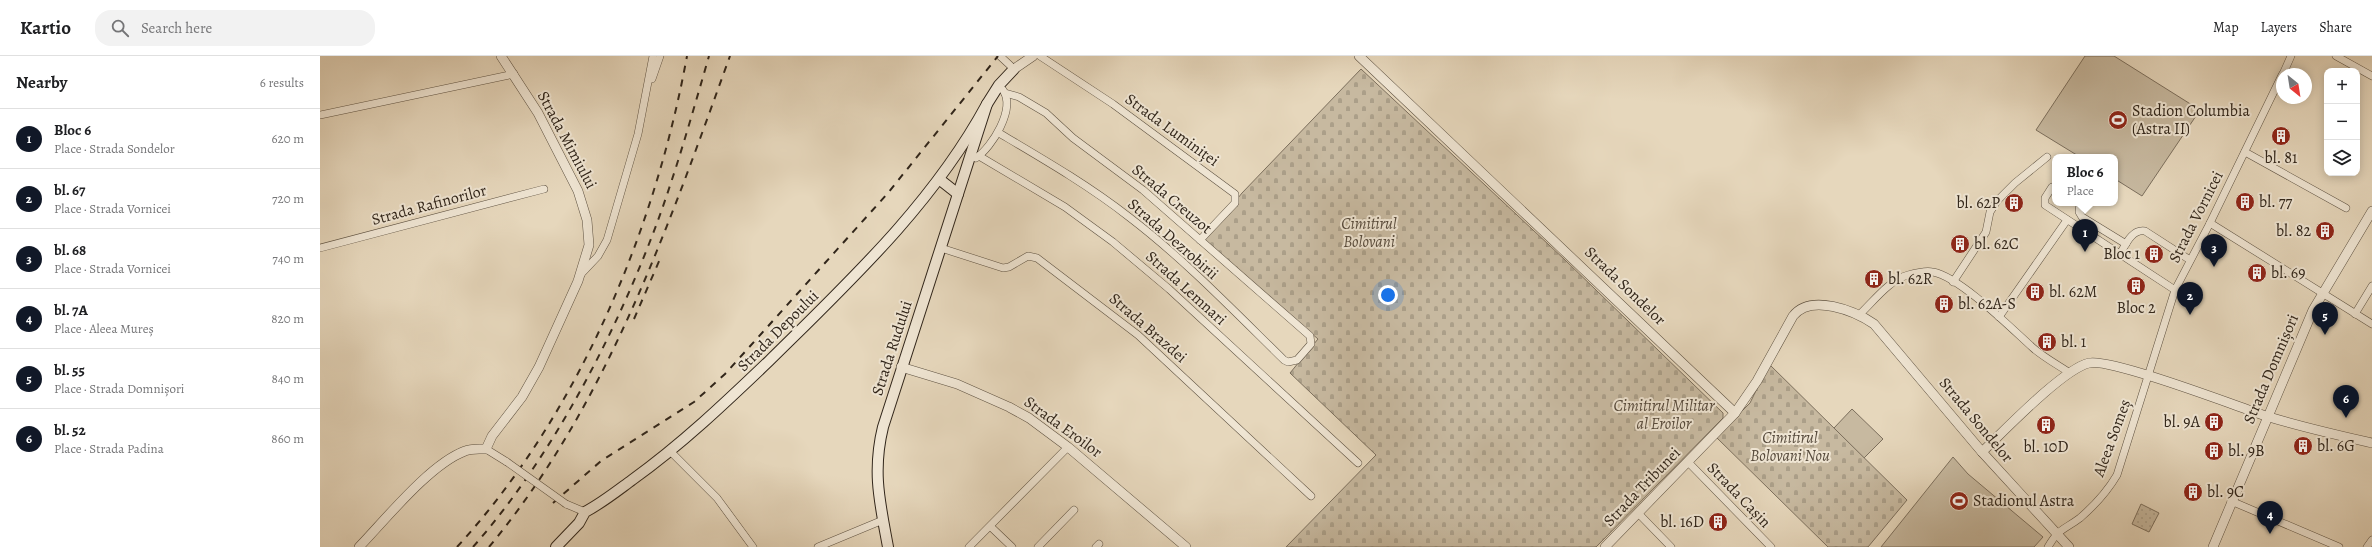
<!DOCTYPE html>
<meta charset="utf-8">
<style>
:root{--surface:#fff;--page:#f2f2f2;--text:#202124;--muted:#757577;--line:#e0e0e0;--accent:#111827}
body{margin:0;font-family:Alegreya,serif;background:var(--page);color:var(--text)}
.controls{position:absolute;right:12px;top:12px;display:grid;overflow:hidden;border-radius:8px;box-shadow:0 2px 10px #0003}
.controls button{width:36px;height:36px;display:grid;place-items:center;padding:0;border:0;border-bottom:1px solid var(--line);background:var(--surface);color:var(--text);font:20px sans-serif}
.compass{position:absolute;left:1956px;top:12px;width:36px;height:36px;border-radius:50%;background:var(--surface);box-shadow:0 2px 10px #0003;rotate:150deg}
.you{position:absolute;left:1068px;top:239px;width:14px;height:14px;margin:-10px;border:3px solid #fff;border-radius:50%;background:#1a73e8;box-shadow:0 0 0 6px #1a73e833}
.badge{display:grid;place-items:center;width:26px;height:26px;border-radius:50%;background:var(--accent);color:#fff;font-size:13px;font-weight:700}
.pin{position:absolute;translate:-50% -33px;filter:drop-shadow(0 1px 2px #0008)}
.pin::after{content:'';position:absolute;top:21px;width:14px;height:12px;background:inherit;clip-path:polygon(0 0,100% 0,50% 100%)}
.popup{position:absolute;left:1732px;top:98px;width:66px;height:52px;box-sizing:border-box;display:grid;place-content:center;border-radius:8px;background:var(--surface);filter:drop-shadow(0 1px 3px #0005);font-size:13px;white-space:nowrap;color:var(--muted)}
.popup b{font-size:15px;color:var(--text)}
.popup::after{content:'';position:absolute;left:50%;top:100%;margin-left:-8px;border:8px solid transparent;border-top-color:var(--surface)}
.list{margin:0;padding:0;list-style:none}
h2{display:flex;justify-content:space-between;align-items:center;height:52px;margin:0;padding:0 16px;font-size:17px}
h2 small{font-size:13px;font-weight:400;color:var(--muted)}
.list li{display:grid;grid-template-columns:26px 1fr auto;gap:12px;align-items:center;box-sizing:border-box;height:60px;padding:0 16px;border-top:1px solid var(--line)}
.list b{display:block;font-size:15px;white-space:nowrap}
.list p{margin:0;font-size:13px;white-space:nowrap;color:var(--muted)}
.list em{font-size:13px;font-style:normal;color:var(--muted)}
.icon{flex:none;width:22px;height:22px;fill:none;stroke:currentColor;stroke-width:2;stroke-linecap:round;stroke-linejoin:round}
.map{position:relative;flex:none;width:2052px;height:491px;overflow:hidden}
header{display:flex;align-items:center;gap:24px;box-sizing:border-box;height:56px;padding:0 20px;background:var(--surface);border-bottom:1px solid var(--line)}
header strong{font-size:19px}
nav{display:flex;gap:22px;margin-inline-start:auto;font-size:14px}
.search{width:280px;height:36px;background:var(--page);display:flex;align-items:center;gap:10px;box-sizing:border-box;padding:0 14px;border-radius:16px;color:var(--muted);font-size:15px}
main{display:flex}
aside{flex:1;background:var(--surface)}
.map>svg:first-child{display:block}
.green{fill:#c7b9a0;stroke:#7c6f5d}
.cemetery{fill:url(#cemetery-stones);stroke:#7c6f5d}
.park{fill:url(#park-dots);stroke:#7c6f5d}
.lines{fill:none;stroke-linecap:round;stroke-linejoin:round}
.minor-casing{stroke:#5e5242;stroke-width:8}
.tertiary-casing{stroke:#5e5242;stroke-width:10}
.secondary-casing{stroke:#30251a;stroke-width:12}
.minor{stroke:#efe5d3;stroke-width:7}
.tertiary{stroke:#efe5d3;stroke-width:9}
.secondary{stroke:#efe5d3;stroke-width:10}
.rail{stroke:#30251a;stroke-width:2;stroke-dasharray:7 7;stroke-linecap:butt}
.minor-bridge-casing{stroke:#5e5242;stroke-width:8;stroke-linecap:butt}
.minor-bridge{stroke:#efe5d3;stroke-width:7}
.labels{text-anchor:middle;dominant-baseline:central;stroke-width:4;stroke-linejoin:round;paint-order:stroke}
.poi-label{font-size:16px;fill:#30251a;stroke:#efe5d3;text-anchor:start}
.street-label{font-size:16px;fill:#30251a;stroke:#efe5d3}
.park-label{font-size:16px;font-style:italic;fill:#564a3c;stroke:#efe5d3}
</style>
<header>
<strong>Kartio</strong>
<div class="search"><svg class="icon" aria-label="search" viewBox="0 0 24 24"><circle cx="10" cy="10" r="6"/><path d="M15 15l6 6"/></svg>Search here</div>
<nav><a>Map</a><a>Layers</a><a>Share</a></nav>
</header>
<main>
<aside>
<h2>Nearby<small>6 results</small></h2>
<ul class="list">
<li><span class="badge">1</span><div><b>Bloc 6</b><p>Place · Strada Sondelor</p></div><em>620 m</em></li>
<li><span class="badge">2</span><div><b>bl. 67</b><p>Place · Strada Vornicei</p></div><em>720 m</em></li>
<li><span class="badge">3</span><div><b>bl. 68</b><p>Place · Strada Vornicei</p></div><em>740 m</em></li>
<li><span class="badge">4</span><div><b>bl. 7A</b><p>Place · Aleea Mureș</p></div><em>820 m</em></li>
<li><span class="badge">5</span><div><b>bl. 55</b><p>Place · Strada Domnișori</p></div><em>840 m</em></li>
<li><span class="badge">6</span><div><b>bl. 52</b><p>Place · Strada Padina</p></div><em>860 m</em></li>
</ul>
</aside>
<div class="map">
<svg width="2052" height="491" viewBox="0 0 2052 491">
<defs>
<pattern id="cemetery-stones" width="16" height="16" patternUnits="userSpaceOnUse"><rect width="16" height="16" fill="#c7b9a0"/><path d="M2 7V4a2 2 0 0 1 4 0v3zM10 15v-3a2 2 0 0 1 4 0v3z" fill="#ab9f89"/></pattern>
<pattern id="park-dots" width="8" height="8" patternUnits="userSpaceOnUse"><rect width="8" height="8" fill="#c7b9a0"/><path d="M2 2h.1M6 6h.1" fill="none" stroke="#ab9f89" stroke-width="1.8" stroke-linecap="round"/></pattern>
</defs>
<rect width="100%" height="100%" fill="#e6d7bc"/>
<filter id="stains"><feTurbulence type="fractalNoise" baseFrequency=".005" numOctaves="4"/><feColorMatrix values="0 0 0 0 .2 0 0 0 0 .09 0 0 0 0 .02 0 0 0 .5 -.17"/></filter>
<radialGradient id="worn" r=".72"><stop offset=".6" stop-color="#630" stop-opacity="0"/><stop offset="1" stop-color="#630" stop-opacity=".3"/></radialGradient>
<!-- green -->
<g class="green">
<polygon points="1765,0 1794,0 1880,54 1822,140 1795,123 1795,101 1760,101 1716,74"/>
<polygon points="1532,353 1563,383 1544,402 1514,372"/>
<polygon points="1633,401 1648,418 1723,481 1714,491 1561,491"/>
</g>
<!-- cemetery -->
<g class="cemetery">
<polygon points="1041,13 1244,203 1403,357 1403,362 1276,491 966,491 1056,399 970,317 998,283 884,184 922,137"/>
<polygon points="1449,308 1587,444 1548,491 1508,491 1396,381 1430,347"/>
</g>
<!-- park -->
<polygon class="park" points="1821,448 1839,457 1829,476 1812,468"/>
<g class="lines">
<defs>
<g id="minor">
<polyline points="680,0 694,13"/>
<polyline points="720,0 793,48 915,138 915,147 880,184"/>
<polyline points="2016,0 2052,20"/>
<polyline points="1963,18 1971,0"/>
<polyline points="332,23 340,0"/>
<polyline points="0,59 194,18"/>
<path d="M679 77C723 103 768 129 809 161 864 203 914 255 964 304L968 306 977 304 991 288 990 280 823 134 753 82 726 57 699 41 685 37"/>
<polyline points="1925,96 2026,152"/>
<polyline points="659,100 745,151 793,186 849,233 1038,407"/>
<path d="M656 102C672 91 696 53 683 34"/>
<polyline points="1735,130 1732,131 1725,142 1725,149 1855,234"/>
<polyline points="1760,147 1759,156 1762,161 1806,188"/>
<polyline points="1890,167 2052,268"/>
<polyline points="0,192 224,133"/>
<polyline points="621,192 683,212 689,211 708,200 717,202 818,279 991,440"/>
<path d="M1800 198C1806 188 1812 173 1825 175L1870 204"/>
<polyline points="261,218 278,200 287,184 318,78 333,0"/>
<polyline points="1633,226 1666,176 1670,156 1677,145 1695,127 1727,101"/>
<polyline points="2035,258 2052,230"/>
<path d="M1539 259C1553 246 1569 224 1588 219 1595 217 1606 214 1613 216 1640 221 1691 272 1712 291 1723 301 1738 309 1750 317"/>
<polyline points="1679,261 1747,164"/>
<polyline points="166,393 187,406"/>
<polyline points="351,396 397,442 433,491"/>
<polyline points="1368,406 1451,491"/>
<polyline points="1911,445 2019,491"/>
<polyline points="246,448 265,456"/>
<polyline points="1318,457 1351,491"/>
<polyline points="671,471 692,491"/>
<polyline points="498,491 563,464"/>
<polyline points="649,491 748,391"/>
<polyline points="718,491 754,454"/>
<polyline points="776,491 779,488"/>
<path d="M1728 491C1739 472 1744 474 1760 462 1775 449 1787 436 1797 419L1855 234 1890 167 1962 19"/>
<polyline points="2047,491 2052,484"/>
</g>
<g id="tertiary">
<polyline points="1039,0 1415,357"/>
<polyline points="694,13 713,0"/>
<polyline points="581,311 637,328 689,351 709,362 748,391 866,491"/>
<path d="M1662 396C1683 376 1743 313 1769 307 1791 302 1916 350 1946 360 1981 371 2017 379 2052 387"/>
<path d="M39 491C66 463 110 408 145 395 151 392 160 393 166 393L172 380 202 341 219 311 258 225 269 189 267 164 258 135 218 57 181 0"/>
<path d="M1285 491 1415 357 1437 325 1473 260C1491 237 1535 255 1554 268L1662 396 1749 491"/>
<polyline points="1893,491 1993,254 2052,155"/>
</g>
<g id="secondary">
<polyline points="619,123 638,138"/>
<path d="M236 491 259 467 265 456C282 447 297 435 312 424 362 388 405 347 449 305 529 226 613 148 667 48"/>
<path d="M568 491C560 447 552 416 563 371L667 48 679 29 694 13"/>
</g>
</defs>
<!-- minor casing -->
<use href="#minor" class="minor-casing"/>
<!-- tertiary casing -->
<use href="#tertiary" class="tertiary-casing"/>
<!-- secondary casing -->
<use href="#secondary" class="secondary-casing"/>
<!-- minor -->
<use href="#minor" class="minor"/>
<!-- tertiary -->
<use href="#tertiary" class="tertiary"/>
<!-- secondary -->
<use href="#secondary" class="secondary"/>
<!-- rail -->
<g class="rail">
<polyline points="314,263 340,203"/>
<polyline points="233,447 281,405 374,346 405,318 568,137 678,0"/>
<path d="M137 491C258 359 335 175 367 0"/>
<path d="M153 491C234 399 300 270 341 156 359 105 374 52 389 0"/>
<path d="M169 491C287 349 348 171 410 0"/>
</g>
<defs>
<polyline id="minor-bridge" points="187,406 246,448"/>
</defs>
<!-- minor-bridge casing -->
<use href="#minor-bridge" class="minor-bridge-casing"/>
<!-- minor-bridge -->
<use href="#minor-bridge" class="minor-bridge"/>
</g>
<!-- icons -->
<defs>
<symbol id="stadium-disc" viewBox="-11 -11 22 22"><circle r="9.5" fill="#8f2418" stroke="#efe5d3"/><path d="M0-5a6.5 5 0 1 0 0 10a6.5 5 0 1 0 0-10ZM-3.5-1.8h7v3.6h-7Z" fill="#fff"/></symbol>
<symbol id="building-disc" viewBox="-11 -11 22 22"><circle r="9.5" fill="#8f2418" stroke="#efe5d3"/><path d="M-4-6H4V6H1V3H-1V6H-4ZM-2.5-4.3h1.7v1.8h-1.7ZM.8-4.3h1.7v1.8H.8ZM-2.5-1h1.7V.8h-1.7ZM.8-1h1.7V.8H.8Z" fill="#fff"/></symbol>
</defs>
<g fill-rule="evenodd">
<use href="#stadium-disc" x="1787" y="53" width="22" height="22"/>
<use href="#building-disc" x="1950" y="69" width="22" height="22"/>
<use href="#building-disc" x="1914" y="135" width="22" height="22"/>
<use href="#building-disc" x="1683" y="136" width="22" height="22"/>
<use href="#building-disc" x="1994" y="164" width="22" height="22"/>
<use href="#building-disc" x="1629" y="177" width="22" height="22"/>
<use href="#building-disc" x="1823" y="187" width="22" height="22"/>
<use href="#building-disc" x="1926" y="206" width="22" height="22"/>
<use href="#building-disc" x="1543" y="212" width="22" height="22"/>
<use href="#building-disc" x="1805" y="219" width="22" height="22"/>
<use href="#building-disc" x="1704" y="225" width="22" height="22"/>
<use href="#building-disc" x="1613" y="237" width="22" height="22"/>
<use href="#building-disc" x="1716" y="275" width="22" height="22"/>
<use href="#building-disc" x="1883" y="355" width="22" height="22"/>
<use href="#building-disc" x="1715" y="358" width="22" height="22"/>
<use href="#building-disc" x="1972" y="379" width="22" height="22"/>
<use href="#building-disc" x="1883" y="384" width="22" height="22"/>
<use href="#building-disc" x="1862" y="425" width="22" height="22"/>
<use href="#stadium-disc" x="1628" y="434" width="22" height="22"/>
<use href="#building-disc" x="1387" y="455" width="22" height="22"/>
</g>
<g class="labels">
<!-- poi labels -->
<g class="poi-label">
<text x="1812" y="55">Stadion Columbia<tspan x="1812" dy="18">(Astra II)</tspan></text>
<text x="1961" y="102" text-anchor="middle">bl. 81</text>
<text x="1939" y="146">bl. 77</text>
<text x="1680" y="147" text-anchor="end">bl. 62P</text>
<text x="1991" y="175" text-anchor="end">bl. 82</text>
<text x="1654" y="188">bl. 62C</text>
<text x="1820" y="198" text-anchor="end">Bloc 1</text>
<text x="1951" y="217">bl. 69</text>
<text x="1568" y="223">bl. 62R</text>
<text x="1729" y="236">bl. 62M</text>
<text x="1638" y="248">bl. 62A-S</text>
<text x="1816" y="252" text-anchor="middle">Bloc 2</text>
<text x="1741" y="286">bl. 1</text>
<text x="1880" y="366" text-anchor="end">bl. 9A</text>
<text x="1997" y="390">bl. 6G</text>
<text x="1726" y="391" text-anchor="middle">bl. 10D</text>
<text x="1908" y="395">bl. 9B</text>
<text x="1887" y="436">bl. 9C</text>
<text x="1653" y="445">Stadionul Astra</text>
<text x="1384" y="466" text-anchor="end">bl. 16D</text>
</g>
<!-- street labels -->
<g class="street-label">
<text transform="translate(852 74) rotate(36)">Strada Luminiței</text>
<text transform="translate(247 84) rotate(62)">Strada Mimiului</text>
<text transform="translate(852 143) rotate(40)">Strada Creuzot</text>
<text transform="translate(109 149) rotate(-15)">Strada Rafinorilor</text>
<text transform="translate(1876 161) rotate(-63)">Strada Vornicei</text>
<text transform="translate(853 183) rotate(41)">Strada Dezrobirii</text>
<text transform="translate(1305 230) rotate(44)">Strada Sondelor</text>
<text transform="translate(866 232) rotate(42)">Strada Lemnari</text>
<text transform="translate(828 272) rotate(41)">Strada Brazdei</text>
<text transform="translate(458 275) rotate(-45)">Strada Depoului</text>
<text transform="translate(572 292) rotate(-72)">Strada Rudului</text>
<text transform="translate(1951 313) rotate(-67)">Strada Domnișori</text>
<text transform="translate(1656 364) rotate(50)">Strada Sondelor</text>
<text transform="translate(743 371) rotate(36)">Strada Eroilor</text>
<text transform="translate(1792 382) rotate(-70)">Aleea Someș</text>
<text transform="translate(1322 431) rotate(-46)">Strada Tribunei</text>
<text transform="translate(1419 439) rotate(46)">Strada Cașin</text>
</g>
<!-- park labels -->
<g class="park-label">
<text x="1049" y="168">Cimitirul<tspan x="1049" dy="18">Bolovani</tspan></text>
<text x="1344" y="350">Cimitirul Militar<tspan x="1344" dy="18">al Eroilor</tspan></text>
<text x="1470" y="382">Cimitirul<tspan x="1470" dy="18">Bolovani Nou</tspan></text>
</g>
</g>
<rect width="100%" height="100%" filter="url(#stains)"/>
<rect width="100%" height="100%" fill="url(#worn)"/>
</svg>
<div class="controls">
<button>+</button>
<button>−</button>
<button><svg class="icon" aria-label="layers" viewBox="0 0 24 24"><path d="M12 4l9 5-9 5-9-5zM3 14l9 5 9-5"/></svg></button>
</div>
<svg class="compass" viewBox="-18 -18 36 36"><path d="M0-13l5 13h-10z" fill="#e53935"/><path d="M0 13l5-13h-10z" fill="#757577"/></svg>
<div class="you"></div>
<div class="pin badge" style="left:1765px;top:196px">1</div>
<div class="popup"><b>Bloc 6</b>Place</div>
<div class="pin badge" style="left:1870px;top:259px">2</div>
<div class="pin badge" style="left:1894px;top:211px">3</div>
<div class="pin badge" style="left:1950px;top:478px">4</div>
<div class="pin badge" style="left:2005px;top:279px">5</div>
<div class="pin badge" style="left:2026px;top:362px">6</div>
</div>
</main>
